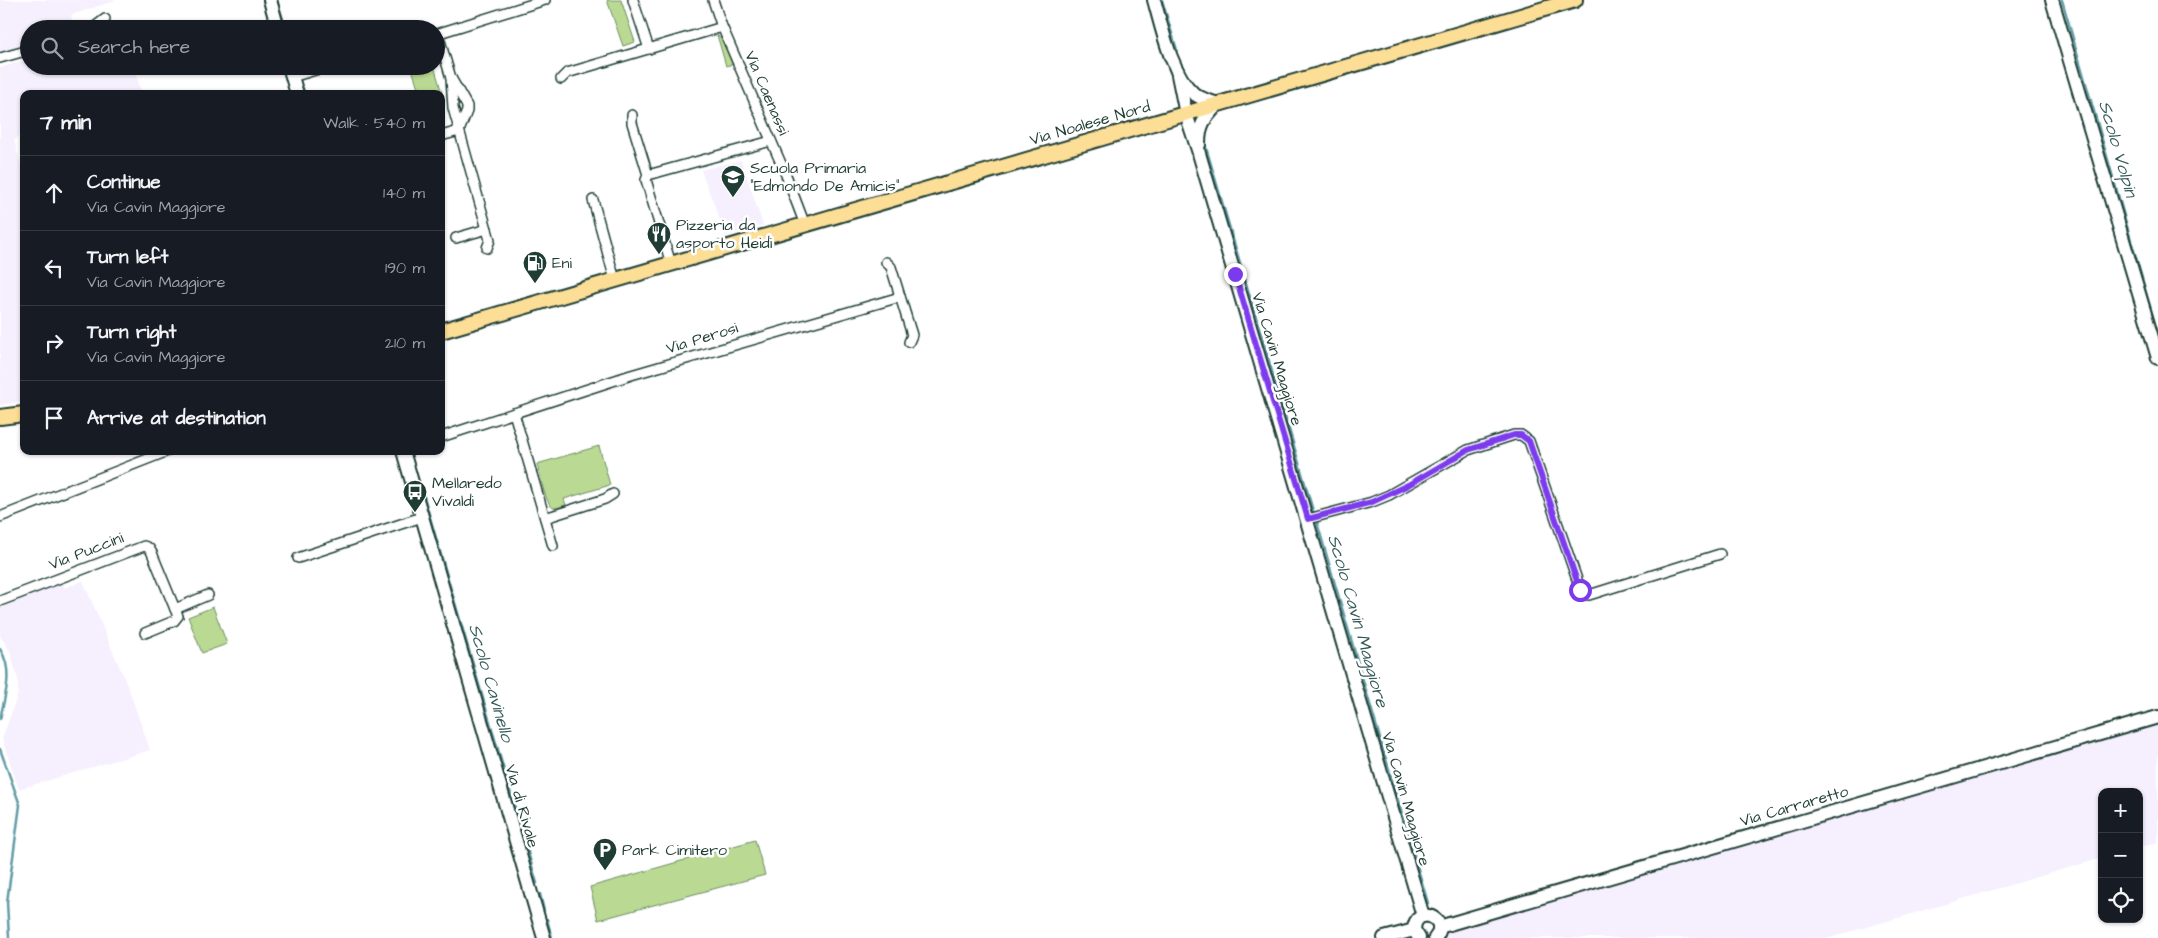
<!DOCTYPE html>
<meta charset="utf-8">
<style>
:root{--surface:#171b24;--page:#20242c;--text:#f1f3f6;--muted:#9ea1a6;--line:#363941}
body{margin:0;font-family:"Architects Daughter",sans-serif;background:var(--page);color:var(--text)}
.controls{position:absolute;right:15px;bottom:15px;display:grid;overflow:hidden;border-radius:10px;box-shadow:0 1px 4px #0004}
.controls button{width:45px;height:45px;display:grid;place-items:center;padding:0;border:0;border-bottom:1px solid var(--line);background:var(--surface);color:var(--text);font:25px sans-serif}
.stop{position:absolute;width:15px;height:15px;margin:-11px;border:4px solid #7c3aed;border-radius:50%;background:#fff}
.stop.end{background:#7c3aed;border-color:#fff;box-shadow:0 1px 5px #0008}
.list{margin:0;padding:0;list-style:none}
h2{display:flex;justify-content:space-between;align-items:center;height:65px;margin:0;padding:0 20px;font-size:21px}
h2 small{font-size:16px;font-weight:400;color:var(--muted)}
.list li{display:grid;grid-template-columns:32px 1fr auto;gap:15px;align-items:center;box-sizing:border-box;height:75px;padding:0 20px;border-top:1px solid var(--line)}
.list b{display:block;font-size:19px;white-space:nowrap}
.list p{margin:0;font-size:16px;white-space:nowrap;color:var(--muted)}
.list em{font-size:16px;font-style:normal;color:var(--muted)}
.icon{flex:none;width:28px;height:28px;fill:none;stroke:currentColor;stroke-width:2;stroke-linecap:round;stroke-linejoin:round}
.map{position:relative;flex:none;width:2158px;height:938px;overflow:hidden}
.search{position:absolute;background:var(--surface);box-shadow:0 1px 4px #0004;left:20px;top:20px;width:425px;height:55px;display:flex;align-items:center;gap:12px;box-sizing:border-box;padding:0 18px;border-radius:28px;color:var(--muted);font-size:19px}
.panel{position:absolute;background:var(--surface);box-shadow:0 1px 4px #0004;left:20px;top:90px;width:425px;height:365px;border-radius:10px}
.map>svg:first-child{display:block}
.built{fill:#f6effe}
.green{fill:#bada93;stroke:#6c8c64}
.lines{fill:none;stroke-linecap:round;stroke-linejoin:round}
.stream{stroke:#649da6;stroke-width:2.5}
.street-casing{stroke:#1f3d34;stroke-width:12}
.secondary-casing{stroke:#1f3d34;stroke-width:16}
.primary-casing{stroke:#1f3d34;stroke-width:18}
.street{stroke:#fff;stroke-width:9}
.secondary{stroke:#fff;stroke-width:12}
.primary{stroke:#fdde96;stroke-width:14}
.route{stroke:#7c3aed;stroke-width:6}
.labels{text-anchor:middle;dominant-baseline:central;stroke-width:5;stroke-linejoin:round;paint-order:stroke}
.street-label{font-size:16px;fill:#1f3d34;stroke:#fff}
.poi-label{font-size:16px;fill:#1f3d34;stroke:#fff;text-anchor:start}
.water-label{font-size:18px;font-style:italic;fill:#365d5a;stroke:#fff}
</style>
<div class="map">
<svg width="2158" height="938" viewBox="0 0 2158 938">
<rect width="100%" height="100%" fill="#fff"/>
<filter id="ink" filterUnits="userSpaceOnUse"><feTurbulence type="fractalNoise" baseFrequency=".02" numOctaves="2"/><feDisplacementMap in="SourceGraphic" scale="10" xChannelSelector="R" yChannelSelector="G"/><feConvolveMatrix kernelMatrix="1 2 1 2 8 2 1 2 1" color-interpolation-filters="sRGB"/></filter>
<g filter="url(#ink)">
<!-- built -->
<g class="built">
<polygon points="0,0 114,0 114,1 71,15 74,29 29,29 29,44 0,52"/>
<polygon points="29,59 29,66 133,66 142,94 24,94 24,131 14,141 24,175 24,401 0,405 0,68"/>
<polygon points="741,160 763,225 726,236 701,170"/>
<polygon points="83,581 128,687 150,750 19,789 2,739 18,694 18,680 10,651 0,636 0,608 63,583 65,588"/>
<polygon points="2158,722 2158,842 2139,847 2139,792 2102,792 2102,858 1829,938 1445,938 1444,935 1455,930"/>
</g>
<!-- green -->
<g class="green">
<polygon points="607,0 621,0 635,42 623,46"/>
<polygon points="717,35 722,40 733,64 726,66"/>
<polygon points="411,66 434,66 444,100 441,101 441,94 420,94"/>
<path d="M599 446 610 485 564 499 566 505C562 506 557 508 554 508 546 507 539 472 537 464Z"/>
<polygon points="213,607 227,644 202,653 188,617"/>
<polygon points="755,840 765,875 598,920 590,887"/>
</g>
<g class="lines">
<!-- stream -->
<g class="stream">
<polyline points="277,0 286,29"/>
<polyline points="1162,0 1177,50"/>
<polyline points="2062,0 2158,334"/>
<polyline points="303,88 304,94"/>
<polyline points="1205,144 1314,514"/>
<polyline points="422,490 537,883"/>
<polyline points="1316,519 1428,903"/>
<path d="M0 649C14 671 5 695 0 719"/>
<polyline points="0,749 20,805 7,902 9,938"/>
<polyline points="540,894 544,911"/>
<polyline points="547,919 552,938"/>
</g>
<defs>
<g id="street">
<polyline points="633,0 649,49"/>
<polyline points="713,0 721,24 786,175 805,225"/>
<polyline points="92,29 105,19"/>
<polyline points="436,34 545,0"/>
<polyline points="438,34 451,78 467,106 467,111 459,131"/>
<polyline points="0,58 29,50"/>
<polyline points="292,77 329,66"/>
<polyline points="451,78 453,108 490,240 487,248"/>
<polyline points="561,79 567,73 719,28 721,24"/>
<polyline points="632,115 632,123 648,175 646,180 671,264"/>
<polyline points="441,136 459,131"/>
<polyline points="648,175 771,141"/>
<polyline points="593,200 615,280"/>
<polyline points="456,238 487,229"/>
<polyline points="886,262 891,267 912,335 909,342"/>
<polyline points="514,413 553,546"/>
<polyline points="441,437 631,375 900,297"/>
<polyline points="0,517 168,451"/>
<polyline points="545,518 605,499 613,494"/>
<polyline points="1308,519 1372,502 1389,495 1468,450 1514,435 1521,435 1529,441 1582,594 1589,595 1720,554"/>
<polyline points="298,558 422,517"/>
<polyline points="0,601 144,546 149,548 152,553 175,609 208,595"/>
<polyline points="145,633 174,621 178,616 175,609"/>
</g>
<g id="secondary">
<polyline points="270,0 278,29"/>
<path d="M1154 0C1162 28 1171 73 1193 93 1200 99 1210 101 1218 104 1204 119 1199 124 1199 145"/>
<polyline points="2052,0 2158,358"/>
<polyline points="289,66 297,94"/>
<polyline points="1177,70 1186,114 1198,150 1423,916"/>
<polyline points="403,451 544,938"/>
<polyline points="1439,927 2158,717"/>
<polyline points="1384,938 1414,930"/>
<path d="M1419 938 1414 930C1415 903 1452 919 1435 938"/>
</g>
<g id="primary">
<polyline points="441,331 1575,0"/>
<polyline points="0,417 24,414"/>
</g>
</defs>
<!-- street casing -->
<use href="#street" class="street-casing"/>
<!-- secondary casing -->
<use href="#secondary" class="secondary-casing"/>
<!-- primary casing -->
<use href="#primary" class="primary-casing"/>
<!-- street -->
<use href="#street" class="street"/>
<!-- secondary -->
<use href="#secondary" class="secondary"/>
<!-- primary -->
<use href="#primary" class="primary"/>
</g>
</g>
<g class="lines" filter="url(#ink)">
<!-- route -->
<polyline class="route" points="1235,274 1308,519 1372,502 1408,485 1468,450 1514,435 1521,435 1529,441 1580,590"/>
</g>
<!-- icons -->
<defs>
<symbol id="school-pin" viewBox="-11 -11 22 30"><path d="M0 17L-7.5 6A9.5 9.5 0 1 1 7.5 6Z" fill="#1f3d34" stroke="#fff"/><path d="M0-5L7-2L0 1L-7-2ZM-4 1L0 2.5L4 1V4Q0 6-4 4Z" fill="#fff"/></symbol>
<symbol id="restaurant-pin" viewBox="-11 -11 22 30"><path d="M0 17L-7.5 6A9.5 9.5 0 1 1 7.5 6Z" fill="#1f3d34" stroke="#fff"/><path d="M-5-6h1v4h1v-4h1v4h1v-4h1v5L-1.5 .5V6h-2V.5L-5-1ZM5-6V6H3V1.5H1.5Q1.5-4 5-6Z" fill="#fff"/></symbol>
<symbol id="fuel-pin" viewBox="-11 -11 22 30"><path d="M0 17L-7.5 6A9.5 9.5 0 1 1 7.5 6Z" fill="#1f3d34" stroke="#fff"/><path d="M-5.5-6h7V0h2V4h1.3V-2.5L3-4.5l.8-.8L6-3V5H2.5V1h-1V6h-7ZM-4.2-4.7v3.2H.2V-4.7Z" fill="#fff"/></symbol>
<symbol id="bus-pin" viewBox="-11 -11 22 30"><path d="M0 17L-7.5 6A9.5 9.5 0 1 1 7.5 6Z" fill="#1f3d34" stroke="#fff"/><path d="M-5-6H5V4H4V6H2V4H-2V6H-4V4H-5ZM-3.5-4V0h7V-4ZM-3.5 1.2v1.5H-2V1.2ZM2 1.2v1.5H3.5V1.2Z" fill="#fff"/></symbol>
<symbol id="parking-pin" viewBox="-11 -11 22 30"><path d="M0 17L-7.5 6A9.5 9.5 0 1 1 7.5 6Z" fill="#1f3d34" stroke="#fff"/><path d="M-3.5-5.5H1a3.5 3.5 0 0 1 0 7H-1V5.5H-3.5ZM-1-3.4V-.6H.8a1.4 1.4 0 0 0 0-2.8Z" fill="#fff"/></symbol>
</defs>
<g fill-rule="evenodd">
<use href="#school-pin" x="719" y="163" width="28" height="38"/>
<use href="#restaurant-pin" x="645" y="220" width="28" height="38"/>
<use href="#fuel-pin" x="521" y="249" width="28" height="38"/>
<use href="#bus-pin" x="401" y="478" width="28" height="38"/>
<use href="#parking-pin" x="591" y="836" width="28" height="38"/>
</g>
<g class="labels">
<!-- street labels -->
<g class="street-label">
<text transform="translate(767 93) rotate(67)">Via Caenassi</text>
<text transform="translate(1090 123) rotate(-16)">Via Noalese Nord</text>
<text transform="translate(702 338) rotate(-17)">Via Perosi</text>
<text transform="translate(1277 359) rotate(73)">Via Cavin Maggiore</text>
<text transform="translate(86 551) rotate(-21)">Via Puccini</text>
<text transform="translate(1406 799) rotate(74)">Via Cavin Maggiore</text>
<text transform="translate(522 806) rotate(74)">Via di Rivale</text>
<text transform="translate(1794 806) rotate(-16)">Via Carraretto</text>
</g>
<!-- poi labels -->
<g class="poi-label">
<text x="750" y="168">Scuola Primaria<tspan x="750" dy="18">"Edmondo De Amicis"</tspan></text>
<text x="676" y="225">Pizzeria da<tspan x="676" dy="18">asporto Heidi</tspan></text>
<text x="552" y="263">Eni</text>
<text x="432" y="483">Mellaredo<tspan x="432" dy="18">Vivaldi</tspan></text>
<text x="622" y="850">Park Cimitero</text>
</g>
<!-- water labels -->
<g class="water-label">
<text transform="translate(2118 149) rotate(74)">Scolo Volpin</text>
<text transform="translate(1358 621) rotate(74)">Scolo Cavin Maggiore</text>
<text transform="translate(491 683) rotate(74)">Scolo Cavinello</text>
</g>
</g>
</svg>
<div class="controls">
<button>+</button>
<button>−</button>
<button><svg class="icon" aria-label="locate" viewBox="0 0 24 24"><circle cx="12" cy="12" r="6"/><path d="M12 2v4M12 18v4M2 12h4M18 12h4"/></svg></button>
</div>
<div class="stop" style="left:1580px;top:590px"></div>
<div class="stop end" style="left:1235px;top:274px"></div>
<div class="search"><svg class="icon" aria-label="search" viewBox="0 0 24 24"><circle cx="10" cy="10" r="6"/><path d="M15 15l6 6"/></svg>Search here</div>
<section class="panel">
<h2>7 min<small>Walk · 540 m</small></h2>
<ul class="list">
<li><svg class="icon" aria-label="ahead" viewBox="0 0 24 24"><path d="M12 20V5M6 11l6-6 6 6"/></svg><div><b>Continue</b><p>Via Cavin Maggiore</p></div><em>140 m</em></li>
<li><svg class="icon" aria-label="left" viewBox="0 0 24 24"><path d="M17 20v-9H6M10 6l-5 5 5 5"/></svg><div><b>Turn left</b><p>Via Cavin Maggiore</p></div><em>190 m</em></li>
<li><svg class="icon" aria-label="right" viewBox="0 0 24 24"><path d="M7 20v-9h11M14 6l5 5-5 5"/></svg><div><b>Turn right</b><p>Via Cavin Maggiore</p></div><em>210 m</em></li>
<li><svg class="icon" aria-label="arrive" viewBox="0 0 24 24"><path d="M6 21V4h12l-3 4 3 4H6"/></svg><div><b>Arrive at destination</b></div></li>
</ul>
</section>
</div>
